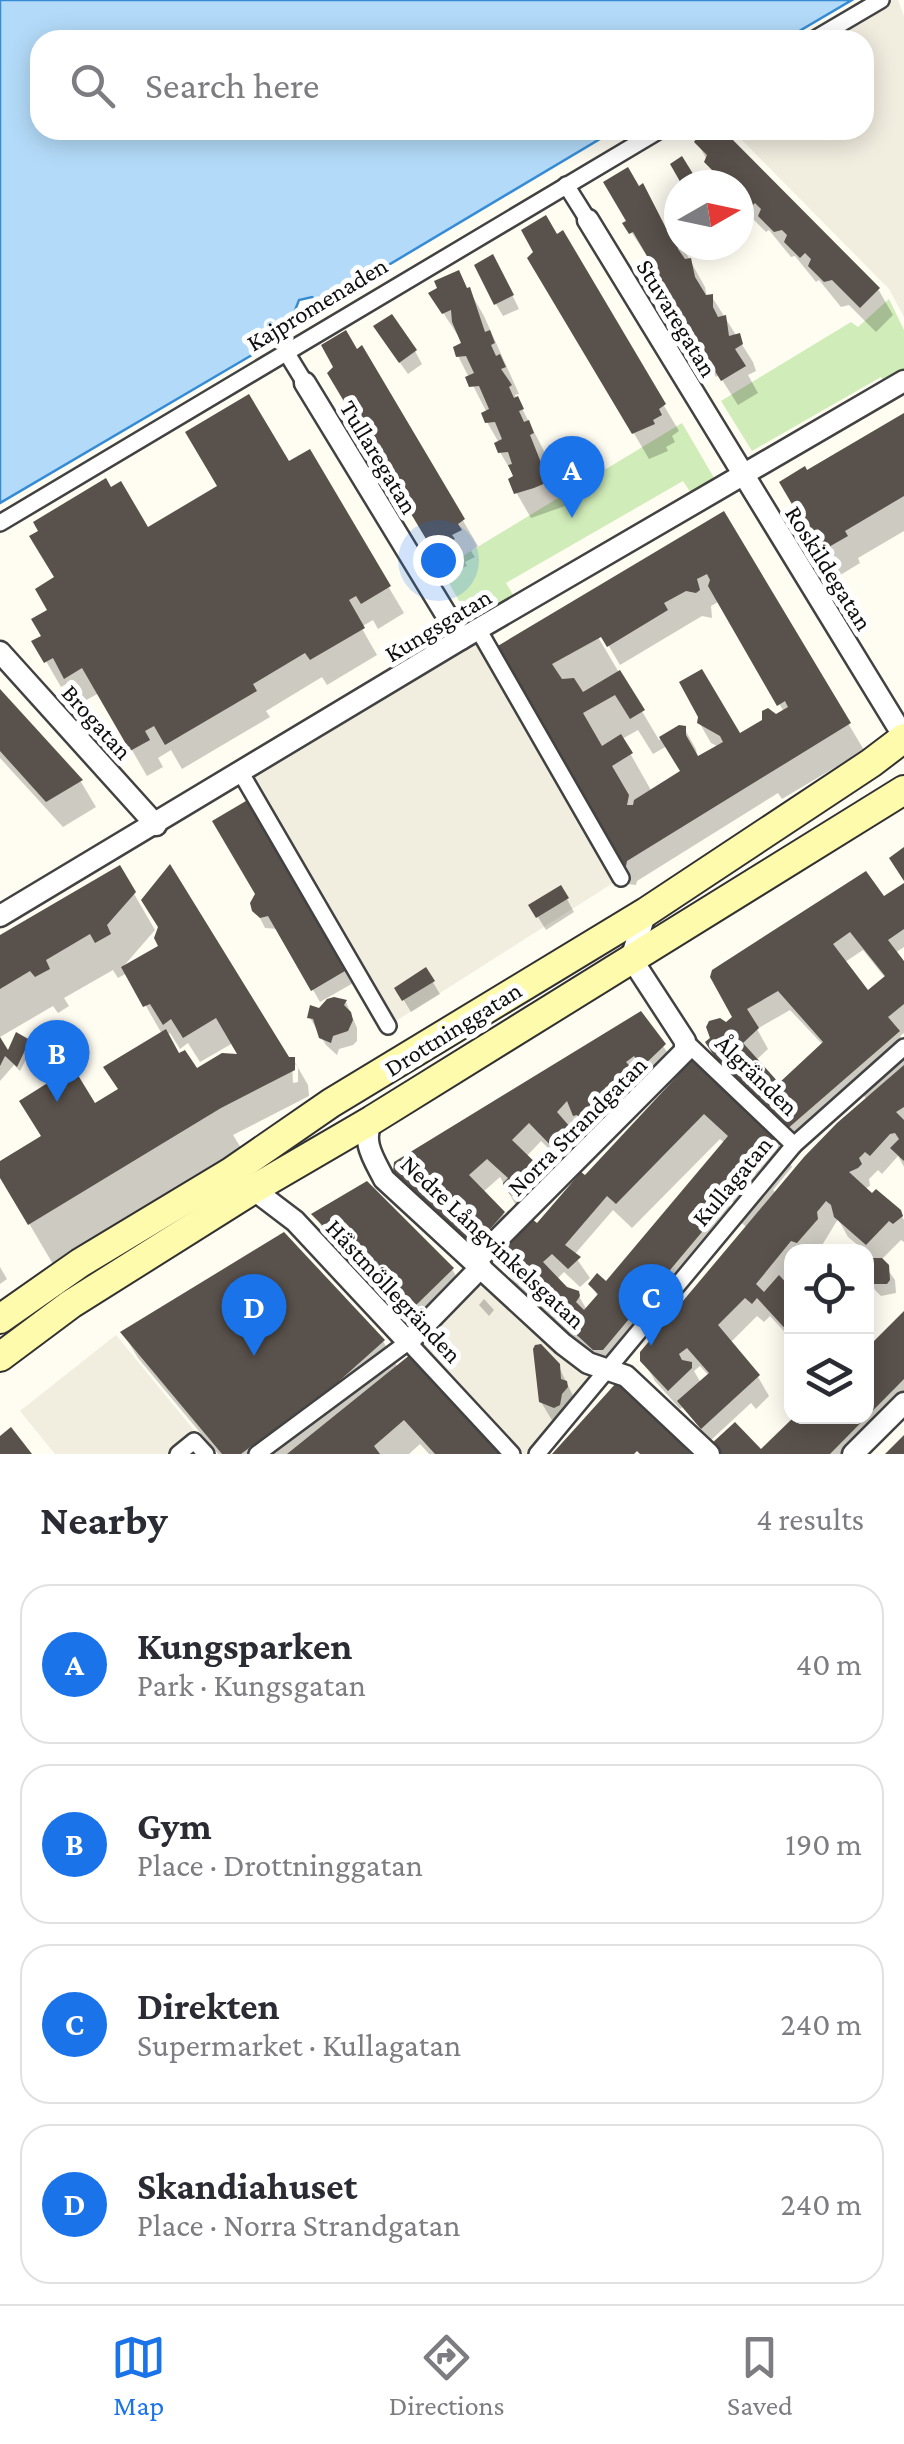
<!DOCTYPE html>
<meta charset="utf-8">
<style>
:root{--surface:#fff;--page:#f7f7f7;--text:#2b2b33;--muted:#7c7c81;--line:#e1e1e2;--accent:#1a73e8}
body{margin:0;font-family:"Crimson Pro",serif;background:var(--page);color:var(--text)}
.controls{position:absolute;right:30px;bottom:30px;display:grid;overflow:hidden;border-radius:20px;box-shadow:0 5px 25px #0003}
.controls button{width:90px;height:90px;display:grid;place-items:center;padding:0;border:0;border-bottom:2px solid var(--line);background:var(--surface);color:var(--text);font:50px sans-serif}
.compass{position:absolute;left:664px;top:170px;width:90px;height:90px;border-radius:50%;background:var(--surface);box-shadow:0 5px 25px #0003;rotate:81deg}
.you{position:absolute;left:438px;top:560px;width:35px;height:35px;margin:-25px;border:8px solid #fff;border-radius:50%;background:#1a73e8;box-shadow:0 0 0 15px #1a73e833}
.badge{display:grid;place-items:center;width:65px;height:65px;border-radius:50%;background:var(--accent);color:#fff;font-size:32px;font-weight:700}
.pin{position:absolute;translate:-50% -82px;filter:drop-shadow(0 2px 5px #0008)}
.pin::after{content:'';position:absolute;top:52px;width:35px;height:30px;background:inherit;clip-path:polygon(0 0,100% 0,50% 100%)}
.list{margin:0;padding:0;list-style:none}
h2{display:flex;justify-content:space-between;align-items:center;height:130px;margin:0;padding:0 40px;font-size:42px}
h2 small{font-size:32px;font-weight:400;color:var(--muted)}
.list li{display:grid;grid-template-columns:65px 1fr auto;gap:30px;align-items:center;box-sizing:border-box;height:160px;margin:0 20px 20px;padding:0 20px;border:2px solid var(--line);border-radius:30px}
.list b{display:block;font-size:38px;white-space:nowrap}
.list p{margin:0;font-size:32px;white-space:nowrap;color:var(--muted)}
.list em{font-size:32px;font-style:normal;color:var(--muted)}
.icon{flex:none;width:55px;height:55px;fill:none;stroke:currentColor;stroke-width:2;stroke-linecap:round;stroke-linejoin:round}
.map{position:relative;flex:none;width:904px;height:1454px;overflow:hidden}
.search{position:absolute;background:var(--surface);box-shadow:0 5px 25px #0003;left:30px;right:30px;top:30px;height:110px;display:flex;align-items:center;gap:25px;box-sizing:border-box;padding:0 35px;border-radius:30px;color:var(--muted);font-size:38px}
.sheet{height:850px;background:var(--surface)}
nav{display:flex;justify-content:space-around;align-items:center;box-sizing:border-box;height:140px;border-top:2px solid var(--line);background:var(--surface);font-size:28px;color:var(--muted)}
nav a{display:grid;justify-items:center;gap:5px}
nav .on{color:var(--accent)}
.map>svg:first-child{display:block}
.green{fill:#d0ecb8}
.plaza{fill:#f1eddf}
.water{fill:#b3dbf9;stroke:#368cd4;stroke-width:2.5}
.shadow{fill:#0003;fill-rule:evenodd}
.building{fill:#59514b;fill-rule:evenodd}
.lines{fill:none;stroke-linecap:round;stroke-linejoin:round}
.pedestrian-casing{stroke:#424242;stroke-width:20}
.minor-casing{stroke:#424242;stroke-width:25}
.secondary-casing{stroke:#313131;stroke-width:32}
.pedestrian{stroke:#fff;stroke-width:15}
.minor{stroke:#fff;stroke-width:20}
.secondary{stroke:#fffbad;stroke-width:28}
.labels{text-anchor:middle;dominant-baseline:central;stroke-width:10;stroke-linejoin:round;paint-order:stroke}
.street-label{font-size:25px;fill:#0f0f0f;stroke:#fff}
</style>
<div class="map">
<svg width="904" height="1454" viewBox="0 0 904 1454">
<rect width="100%" height="100%" fill="#fffdf2"/>
<!-- green -->
<g class="green">
<polygon points="889,299 904,330 904,377 887,387 881,377 752,451 721,401 851,322 858,327"/>
<polygon points="682,423 717,483 693,496 683,481 506,583 515,598 471,622 441,569"/>
</g>
<!-- plaza -->
<g class="plaza">
<polygon points="881,0 898,0 904,16 904,317 889,289 732,130 864,130 864,40 813,40"/>
<polygon points="478,629 621,878 388,1026 241,773"/>
<polygon points="481,1267 608,1368 537,1454 512,1454 408,1342"/>
<polygon points="116,1335 211,1451 207,1454 55,1454 20,1411"/>
</g>
<!-- water -->
<polygon class="water" points="0,0 852,0 784,40 40,40 40,130 615,130 323,304 312,297 299,300 294,313 298,328 0,503"/>
<!-- shadow -->
<g class="shadow">
<polygon points="707,130 719,130 878,289 893,315 876,332 849,305 841,307 819,280 816,282 795,256 791,257 769,230 766,232 753,219 746,207 739,205 739,185 721,185 697,142"/>
<polygon points="626,224 673,230 705,287 707,298 712,297 753,362 756,371 748,375 758,393 738,405 719,375 716,377 696,342 699,340 689,324 686,326 665,290 668,288"/>
<polygon points="562,234 679,431 672,436 675,442 666,447 668,451 649,459 531,258"/>
<polygon points="500,270 519,309 503,316 496,304"/>
<polygon points="469,290 484,316 519,394 515,395 543,449 547,460 542,462 545,466 547,465 568,505 531,518 516,492 515,478 500,452 499,443 487,422 487,413 458,356 464,345 431,294"/>
<polygon points="383,339 415,351 422,364 408,374"/>
<polygon points="361,349 478,546 471,551 475,557 465,562 467,566 449,574 330,373"/>
<polygon points="904,416 904,531 858,558 860,563 837,577 782,483 806,473"/>
<polygon points="309,453 404,613 378,629 373,620 361,627 377,655 327,685 322,677 266,711 270,717 182,769 171,750 158,758 163,767 147,776 99,693 81,703 70,682 61,687 35,642 44,637 147,530"/>
<path d="M723 514 864 750 782 799 778 793 637 881 636 885 628 884 504 666ZM720 601 784 712 776 717 750 753 699 722 711 743 719 747 698 760 696 749 684 728H680L659 740 595 632 599 629 620 665 702 616 712 618 711 606ZM638 730 653 754 667 746 683 773 652 792 622 739Z"/>
<polygon points="0,693 81,782 96,807 63,827 0,758"/>
<polygon points="250,801 355,982 320,1002 278,929 265,928 258,914"/>
<path d="M119 868 155 930 122 968 161 947 288 1059H293L308 1085 309 1096 233 1135 246 1156 57 1271 0 1174V1164L121 1091 162 1034 127 973 118 978 113 970 64 998 69 1006 58 1013 53 1006 0 1037V937ZM170 1033 180 1049 188 1043 200 1062 233 1043 241 1057 205 1087 178 1057 166 1035ZM292 1061 298 1067V1082L293 1083Z"/>
<path d="M904 886V947L895 953 904 965V1033L900 1036 904 1043V1167L898 1156 882 1174 878 1170 869 1179 870 1186 864 1189 899 1211 904 1220V1242L901 1240 881 1260 895 1280 896 1293 881 1296 875 1290 867 1276 876 1260 848 1237 838 1219 818 1252H792V1273L783 1283 792 1291V1340L770 1316 764 1322 757 1316 730 1343 758 1377 769 1396 756 1409 751 1403 710 1441 683 1407 680 1409 655 1381 643 1360 746 1227 739 1220 606 1369 516 1285 504 1265 694 1062 777 1141 792 1167 773 1190 776 1193 867 1100 861 1092 798 1148 726 1025 883 899ZM863 950 886 979 868 993 845 962ZM790 1010 823 1045 779 1086 754 1062 768 1049 757 1029ZM720 1139 726 1144 606 1285 591 1284 598 1297 587 1310 577 1293 566 1289 557 1279 564 1272 580 1287 590 1278 574 1255 613 1210 632 1228ZM720 1190 739 1208 735 1211 717 1194ZM700 1366 709 1376 701 1383 694 1371Z"/>
<polygon points="561,888 574,912 546,930 531,906"/>
<polygon points="426,971 440,994 411,1012 397,989"/>
<polygon points="346,1002 357,1028 357,1041 353,1045 339,1049 337,1055 326,1045 310,1018"/>
<polygon points="641,1014 676,1065 655,1085 647,1074 637,1081 645,1095 591,1134 587,1135 578,1120 569,1130 586,1156 572,1172 541,1141 526,1157 542,1173 553,1192 518,1209 500,1177 482,1193 503,1214 514,1233 488,1263 407,1192 396,1171"/>
<polygon points="0,1042 8,1056 29,1042 32,1048 20,1071 14,1065 0,1081"/>
<polygon points="315,1215 452,1269 467,1295 426,1336 329,1240"/>
<polygon points="0,1267 7,1279 0,1284"/>
<polygon points="484,1299 494,1310 489,1316 479,1305"/>
<polygon points="904,1315 904,1411 861,1454 720,1454 714,1444 760,1453 866,1416"/>
<polygon points="123,1333 383,1341 398,1368 500,1454 429,1454 420,1444 409,1454 218,1454 138,1358"/>
<polygon points="558,1365 577,1404 566,1427 553,1422 541,1402"/>
</g>
<!-- building -->
<g class="building">
<polygon points="702,130 723,130 880,288 860,308 832,280 824,282 808,266 811,259 805,253 800,258 784,242 787,235 782,230 774,232 758,216 761,209 755,203 750,208 739,197 739,185 733,181 725,183 704,162 707,155 694,142"/>
<polygon points="682,156 700,185 682,185 670,164"/>
<polygon points="628,167 639,186 643,183 666,228 674,227 678,249 685,259 691,258 695,277 706,295 713,294 713,307 718,317 726,315 729,336 740,333 743,344 735,349 746,366 721,381 702,350 699,352 692,341 696,339 672,299 669,301 662,289 665,287 633,232 629,234 622,223 626,221 603,182"/>
<polygon points="546,215 557,234 563,230 666,404 659,409 662,415 653,420 655,424 632,434 527,258 533,252 521,230"/>
<polygon points="493,254 514,295 494,305 474,265"/>
<polygon points="459,270 467,288 470,287 485,332 490,330 495,343 491,345 496,356 500,354 506,367 501,369 512,385 509,387 514,398 518,396 524,409 519,411 524,422 529,420 534,433 530,435 542,465 548,462 555,479 534,488 514,494 508,479 513,476 508,465 512,464 508,452 498,453 494,443 502,439 495,422 485,423 481,413 489,409 479,386 469,387 465,377 474,373 466,356 456,357 453,347 461,343 452,322 451,310 442,314 428,293 437,288 434,281"/>
<polygon points="392,314 417,350 399,363 373,326"/>
<polygon points="346,330 357,349 362,345 465,519 458,524 462,530 452,535 455,539 432,549 327,373 333,367 321,345"/>
<polygon points="249,394 289,461 310,449 391,586 361,604 356,596 349,600 365,628 310,660 305,653 253,684 257,691 165,745 154,726 145,731 150,740 130,751 82,668 64,679 53,658 44,663 31,641 41,636 31,619 47,610 35,589 54,577 29,536 38,531 33,522 106,478 111,487 121,481 148,527 217,486 185,432"/>
<polygon points="904,413 904,496 845,531 848,536 820,552 779,482 805,466 807,470"/>
<path d="M724 511 851 723 627 861 626 866 614 865 496 647ZM707 574 710 580 708 586 777 706 785 701 788 707 776 714 768 708 762 711V720L740 733 702 669 679 682 698 717 697 723 720 736 723 742 698 756 686 735V726L679 725 659 737 680 771 634 800 633 805H627L629 795 612 766 633 753 621 734 602 746 583 713 615 695 630 719 645 710 620 670 583 692 574 678 562 679 552 664 601 637 607 647 668 610 664 603 686 591 696 593 700 590 697 579Z"/>
<polygon points="0,689 83,780 46,802 0,751"/>
<polygon points="251,798 350,968 311,991 268,916 260,918 252,911 250,903 255,894 212,821"/>
<polygon points="904,847 904,881 889,858"/>
<polygon points="170,864 289,1057 295,1057 295,1070 221,1108 28,1225 0,1178 0,1161 41,1136 19,1101 73,1067 95,1103 118,1089 103,1067 166,1029 179,1053 185,1050 197,1068 222,1053 237,1054 216,1018 183,1038 171,1019 163,1025 150,1004 143,1007 121,967 158,946 154,938 158,927 141,900"/>
<polygon points="120,865 136,892 107,925 111,934 95,943 90,934 46,960 50,969 35,977 30,971 0,989 0,935"/>
<path d="M866 871 884 896 904 883V929L888 940 904 961V1004L888 1017 900 1031 786 1130 728 1077 705 1042 710 1038 706 1027 709 1021 720 1018 726 1022 732 1017 710 977 712 970ZM850 932 885 976 868 990 833 944ZM778 991 823 1042 779 1083 743 1043 759 1028 747 1009Z"/>
<polygon points="561,885 569,898 536,918 528,905"/>
<polygon points="426,967 435,981 402,1001 394,988"/>
<polygon points="334,997 347,1000 344,1005 351,1012 353,1020 348,1031 333,1036 331,1043 319,1038 313,1019 307,1018 310,1005 319,1008 327,999"/>
<polygon points="641,1011 666,1044 642,1067 634,1056 626,1062 636,1073 588,1125 577,1115 573,1116 567,1101 557,1112 577,1135 559,1154 529,1123 512,1140 544,1171 518,1200 504,1189 503,1183 508,1178 487,1159 469,1175 505,1212 477,1244 467,1244 393,1172 394,1162"/>
<polygon points="16,1032 30,1040 17,1067 5,1056 0,1066 0,1037 8,1050"/>
<path d="M694 1058 779 1140 603 1350H593L501 1265V1253L532 1219 537 1223 581 1172 585 1175ZM704 1114 728 1136 606 1281 597 1273 588 1284 598 1294 584 1310 576 1302 580 1296 579 1291 567 1287 543 1262 552 1254 568 1269 581 1257 565 1245 607 1196 616 1204Z"/>
<polygon points="904,1065 904,1107 896,1112 904,1120 904,1161 890,1148 899,1139 895,1133 890,1134 870,1156 865,1152 859,1158 862,1164 858,1168 849,1172 872,1193 876,1189 901,1210 903,1216 893,1224 889,1221 866,1245 834,1217 831,1205 826,1201 817,1212 818,1219 797,1243 791,1241 756,1284 764,1292 779,1275 791,1288 791,1335 757,1298 752,1304 745,1298 718,1325 760,1375 701,1429 677,1401 709,1373 687,1348 679,1354 682,1360 692,1362 692,1368 668,1391 640,1361 640,1352 804,1157 837,1123"/>
<polygon points="367,1181 454,1268 409,1312 311,1214"/>
<polygon points="284,1232 385,1340 338,1382 241,1454 222,1454 120,1332"/>
<polygon points="866,1258 882,1258 889,1265 890,1280 887,1284 872,1284 866,1279"/>
<polygon points="904,1311 904,1379 830,1454 720,1454 711,1444 735,1422 761,1449 795,1416 866,1416 866,1349"/>
<polygon points="541,1344 560,1364 561,1379 567,1381 568,1387 562,1394 560,1405 554,1408 539,1402 533,1349 535,1345"/>
<polygon points="411,1354 503,1454 435,1454 404,1420 374,1446 380,1454 287,1454"/>
<polygon points="617,1382 661,1424 691,1454 640,1454 637,1451 634,1454 552,1454"/>
<polygon points="11,1427 32,1454 0,1454 0,1436"/>
<polygon points="904,1435 904,1454 885,1454"/>
</g>
<g class="lines">
<defs>
<g id="pedestrian">
<polyline points="813,40 881,0"/>
<polyline points="566,185 588,220"/>
<polyline points="286,352 305,383"/>
<polyline points="0,523 660,130"/>
<polyline points="478,629 621,878"/>
<polyline points="241,773 388,1026"/>
<polyline points="685,1041 794,1145"/>
<polyline points="178,1454 194,1441 206,1454"/>
<polyline points="257,1454 408,1342 512,1454"/>
<polyline points="537,1454 794,1145 904,1047"/>
</g>
<g id="minor">
<polyline points="588,220 904,737"/>
<polyline points="305,383 461,639"/>
<polyline points="0,652 156,825"/>
<polyline points="0,916 461,639 904,381"/>
<path d="M372 1120C361 1142 374 1159 384 1179L563 1344 588 1363 626 1376 709 1454"/>
<polyline points="245,1183 295,1221 408,1342 481,1267"/>
<polyline points="476,1261 685,1051 685,1041 631,958 646,912"/>
<polyline points="853,1454 904,1403"/>
</g>
<g id="secondary">
<polyline points="0,1319 80,1263 231,1172 331,1103 646,912 871,763 904,738"/>
<polyline points="0,1357 71,1304 252,1190 372,1120 904,790"/>
</g>
</defs>
<!-- pedestrian casing -->
<use href="#pedestrian" class="pedestrian-casing"/>
<!-- minor casing -->
<use href="#minor" class="minor-casing"/>
<!-- secondary casing -->
<use href="#secondary" class="secondary-casing"/>
<!-- pedestrian -->
<use href="#pedestrian" class="pedestrian"/>
<!-- minor -->
<use href="#minor" class="minor"/>
<!-- secondary -->
<use href="#secondary" class="secondary"/>
</g>
<g class="labels">
<!-- street labels -->
<g class="street-label">
<text transform="translate(317 304) rotate(-31)">Kajpromenaden</text>
<text transform="translate(677 318) rotate(59)">Stuvaregatan</text>
<text transform="translate(379 457) rotate(59)">Tullaregatan</text>
<text transform="translate(829 568) rotate(58)">Roskildegatan</text>
<text transform="translate(438 625) rotate(-31)">Kungsgatan</text>
<text transform="translate(97 722) rotate(48)">Brogatan</text>
<text transform="translate(453 1029) rotate(-32)">Drottninggatan</text>
<text transform="translate(757 1075) rotate(44)">Ålgränden</text>
<text transform="translate(577 1126) rotate(-45)">Norra Strandgatan</text>
<text transform="translate(732 1181) rotate(-50)">Kullagatan</text>
<text transform="translate(493 1242) rotate(43)">Nedre Långvinkelsgatan</text>
<text transform="translate(394 1291) rotate(47)">Hästmöllegränden</text>
</g>
</g>
</svg>
<div class="controls">
<button><svg class="icon" aria-label="locate" viewBox="0 0 24 24"><circle cx="12" cy="12" r="6"/><path d="M12 2v4M12 18v4M2 12h4M18 12h4"/></svg></button>
<button><svg class="icon" aria-label="layers" viewBox="0 0 24 24"><path d="M12 4l9 5-9 5-9-5zM3 14l9 5 9-5"/></svg></button>
</div>
<svg class="compass" viewBox="-18 -18 36 36"><path d="M0-13l5 13h-10z" fill="#e53935"/><path d="M0 13l5-13h-10z" fill="#7c7c81"/></svg>
<div class="you"></div>
<div class="pin badge" style="left:572px;top:518px">A</div>
<div class="pin badge" style="left:57px;top:1102px">B</div>
<div class="pin badge" style="left:651px;top:1346px">C</div>
<div class="pin badge" style="left:254px;top:1356px">D</div>
<div class="search"><svg class="icon" aria-label="search" viewBox="0 0 24 24"><circle cx="10" cy="10" r="6"/><path d="M15 15l6 6"/></svg>Search here</div>
</div>
<section class="sheet">
<h2>Nearby<small>4 results</small></h2>
<ul class="list">
<li><span class="badge">A</span><div><b>Kungsparken</b><p>Park · Kungsgatan</p></div><em>40 m</em></li>
<li><span class="badge">B</span><div><b>Gym</b><p>Place · Drottninggatan</p></div><em>190 m</em></li>
<li><span class="badge">C</span><div><b>Direkten</b><p>Supermarket · Kullagatan</p></div><em>240 m</em></li>
<li><span class="badge">D</span><div><b>Skandiahuset</b><p>Place · Norra Strandgatan</p></div><em>240 m</em></li>
</ul>
</section>
<nav>
<a class="on"><svg class="icon" aria-label="map" viewBox="0 0 24 24"><path d="M3 6l6-2 6 2 6-2v14l-6 2-6-2-6 2zM9 4v14M15 6v14"/></svg>Map</a>
<a><svg class="icon" aria-label="directions" viewBox="0 0 24 24"><path d="M12 3l9 9-9 9-9-9zM9 14v-3h6M13 9l2 2-2 2"/></svg>Directions</a>
<a><svg class="icon" aria-label="saved" viewBox="0 0 24 24"><path d="M7 4h10v16l-5-4-5 4z"/></svg>Saved</a>
</nav>
